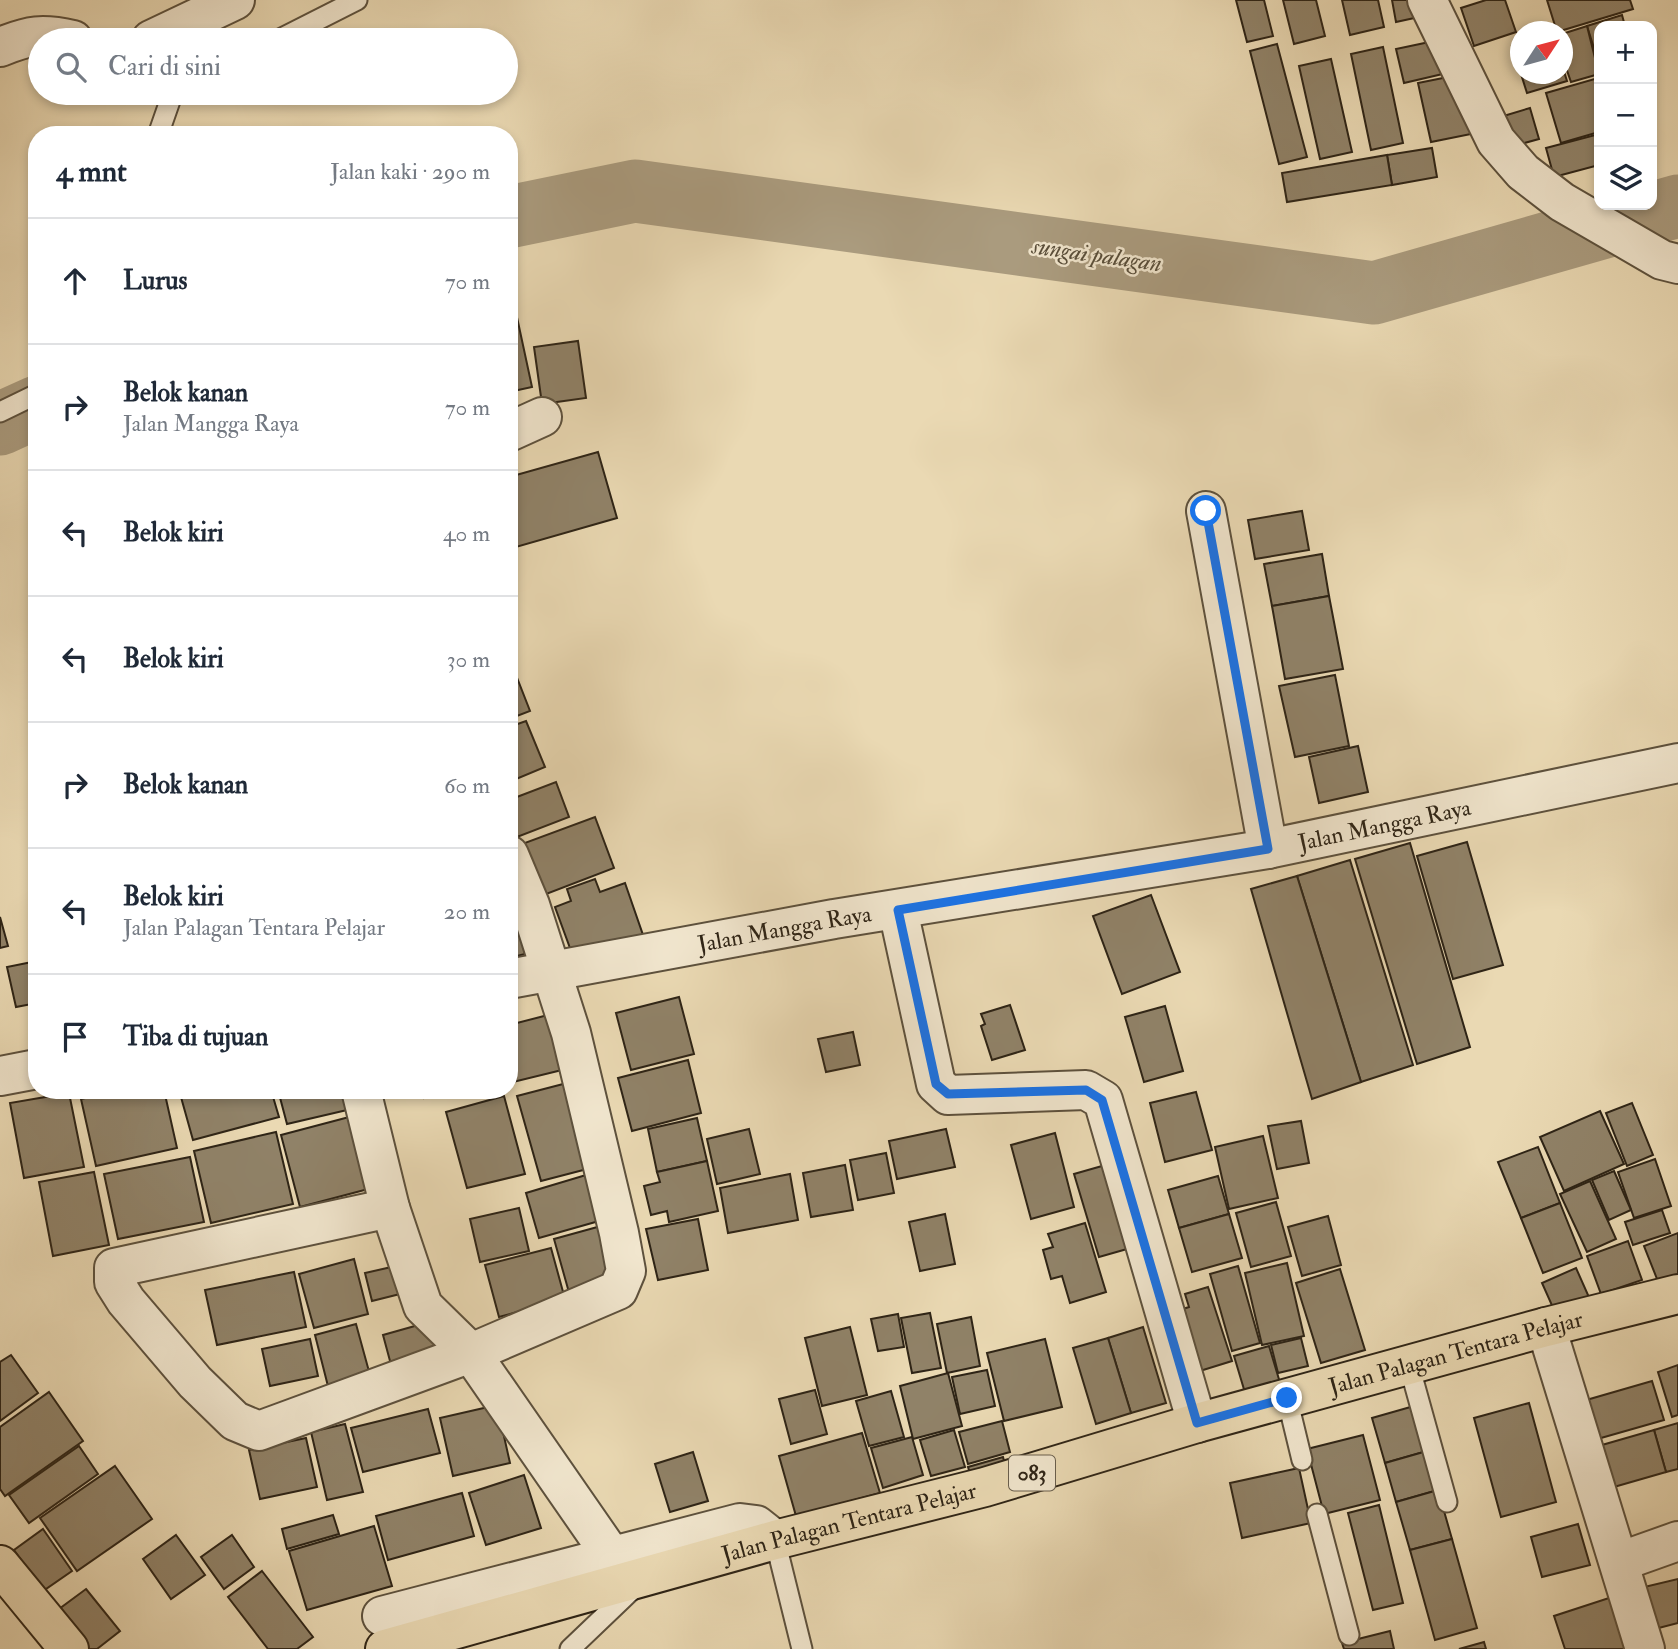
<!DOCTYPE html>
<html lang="id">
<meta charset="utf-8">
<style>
:root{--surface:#fff;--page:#f6f6f7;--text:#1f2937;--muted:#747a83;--line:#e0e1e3}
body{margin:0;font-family:"IM FELL Double Pica",serif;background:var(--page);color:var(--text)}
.controls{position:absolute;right:21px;top:21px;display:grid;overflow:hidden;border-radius:14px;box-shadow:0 4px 10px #0003}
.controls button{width:63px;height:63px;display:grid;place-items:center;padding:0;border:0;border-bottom:2px solid var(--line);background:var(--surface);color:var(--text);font:35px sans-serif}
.compass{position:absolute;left:1510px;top:21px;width:63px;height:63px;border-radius:50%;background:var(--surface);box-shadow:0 4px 10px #0003;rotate:54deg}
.stop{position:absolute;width:21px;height:21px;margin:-16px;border:5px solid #1a73e8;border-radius:50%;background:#fff}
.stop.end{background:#1a73e8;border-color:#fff;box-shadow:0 2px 7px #0008}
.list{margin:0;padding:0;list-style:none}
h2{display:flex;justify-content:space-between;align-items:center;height:91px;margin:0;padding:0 28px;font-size:30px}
h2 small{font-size:23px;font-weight:400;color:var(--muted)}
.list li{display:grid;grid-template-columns:46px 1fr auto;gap:21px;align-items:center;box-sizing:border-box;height:126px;padding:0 28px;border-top:2px solid var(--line)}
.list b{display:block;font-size:26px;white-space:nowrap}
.list p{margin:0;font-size:23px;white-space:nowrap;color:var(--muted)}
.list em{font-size:23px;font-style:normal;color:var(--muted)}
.icon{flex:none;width:38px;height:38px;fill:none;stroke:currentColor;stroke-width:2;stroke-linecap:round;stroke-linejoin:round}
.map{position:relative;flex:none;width:1678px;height:1649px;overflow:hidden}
.search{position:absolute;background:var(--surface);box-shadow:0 4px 10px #0003;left:28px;top:28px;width:490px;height:77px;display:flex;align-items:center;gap:18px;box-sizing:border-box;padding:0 24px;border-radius:38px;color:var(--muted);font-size:26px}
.panel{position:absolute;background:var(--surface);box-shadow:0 4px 10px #0003;left:28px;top:126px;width:490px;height:973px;border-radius:28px}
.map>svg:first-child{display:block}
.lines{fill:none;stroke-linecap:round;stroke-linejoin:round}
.river{stroke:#aa9b7e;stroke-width:63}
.building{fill:#908268;stroke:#2e2416;stroke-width:2}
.service-casing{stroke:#5d513d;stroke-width:23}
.minor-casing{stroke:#5d513d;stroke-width:42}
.primary-casing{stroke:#2e2416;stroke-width:42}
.service{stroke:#f1e6ce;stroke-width:19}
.minor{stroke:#f1e6ce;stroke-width:38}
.primary{stroke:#ead9b3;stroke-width:38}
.route{stroke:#1a73e8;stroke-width:9}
.labels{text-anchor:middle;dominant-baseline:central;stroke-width:5;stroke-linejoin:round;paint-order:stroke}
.shield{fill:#f1e6ce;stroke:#685e4d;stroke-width:2}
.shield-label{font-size:21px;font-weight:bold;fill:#2e2416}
.street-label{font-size:23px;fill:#2e2416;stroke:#f1e6ce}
.water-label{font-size:24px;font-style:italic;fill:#594e3a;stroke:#f1e6ce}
</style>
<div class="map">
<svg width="1678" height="1649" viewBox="0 0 1678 1649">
<rect width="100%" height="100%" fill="#ead9b3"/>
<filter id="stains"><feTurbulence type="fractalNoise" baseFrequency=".00286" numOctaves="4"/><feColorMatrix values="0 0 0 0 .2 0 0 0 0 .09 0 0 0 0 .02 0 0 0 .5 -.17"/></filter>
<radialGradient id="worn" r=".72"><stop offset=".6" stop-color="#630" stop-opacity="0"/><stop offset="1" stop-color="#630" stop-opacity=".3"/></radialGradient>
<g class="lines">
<!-- river -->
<g class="river">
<polyline points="509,217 635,191 1374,293 1678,206"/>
<polyline points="0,424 37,407"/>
</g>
</g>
<!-- building -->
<g class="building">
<polygon points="1236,0 1264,0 1273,36 1247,42"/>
<polygon points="1283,0 1316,0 1325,36 1294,44"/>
<polygon points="1342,0 1378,0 1384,27 1350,35"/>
<polygon points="1392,0 1413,0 1419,17 1396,22"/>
<polygon points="1486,0 1505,0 1516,32 1474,46 1461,8"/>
<polygon points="1547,0 1630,0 1633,9 1557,32"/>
<polygon points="1622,15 1625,26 1599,26 1599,64 1587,26"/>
<polygon points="1587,26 1599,74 1571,82 1562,56 1562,34"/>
<polygon points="1439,40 1447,73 1404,83 1396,49"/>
<polygon points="1277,44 1307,157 1279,164 1250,51"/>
<polygon points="1520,44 1520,71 1512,46"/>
<polygon points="1383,47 1403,143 1371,150 1351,54"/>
<polygon points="1331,59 1352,152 1320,159 1299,66"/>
<polygon points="1562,65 1567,81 1527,93 1521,74 1562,74"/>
<polygon points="1458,75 1471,134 1431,142 1418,83"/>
<polygon points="1598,78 1599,132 1561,143 1546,93"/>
<polygon points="1530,108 1539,139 1506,148 1497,118"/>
<polygon points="1599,134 1599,165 1554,177 1546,148"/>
<polygon points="1432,148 1437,177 1392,185 1387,155"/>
<polygon points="1387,155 1392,185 1287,202 1282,173"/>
<polygon points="515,308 532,387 509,392 509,309"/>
<polygon points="578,341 586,398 542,404 534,347"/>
<polygon points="598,452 617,518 509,549 509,477"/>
<polygon points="1302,511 1309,550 1255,559 1248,520"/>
<polygon points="1322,554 1329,596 1272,606 1264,564"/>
<polygon points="1329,596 1343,669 1285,679 1272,606"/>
<polygon points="514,670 530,711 509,719 509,672"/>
<polygon points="1335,675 1349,746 1295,757 1279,686"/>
<polygon points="526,721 545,767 509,782 509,727"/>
<polygon points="1358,746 1368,792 1319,803 1309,757"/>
<polygon points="556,782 569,817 517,837 509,818 509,800"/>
<polygon points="595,817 614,868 541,896 522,844"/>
<polygon points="1467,842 1503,965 1453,979 1417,856"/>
<polygon points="1410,843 1470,1047 1417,1064 1355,859"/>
<polygon points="1350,860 1413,1065 1361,1082 1297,876"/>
<polygon points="1297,876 1361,1082 1312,1099 1251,889"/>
<polygon points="595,879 600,892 625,883 643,935 574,959 555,907 571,901 567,889"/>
<polygon points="509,884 525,954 509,958"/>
<polygon points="1151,895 1180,972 1122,994 1093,916"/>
<polygon points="0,917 8,946 0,948"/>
<polygon points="37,961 37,1003 16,1007 7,967"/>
<polygon points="679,997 694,1054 631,1070 616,1013"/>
<polygon points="1010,1005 1025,1050 992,1060 981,1026 985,1024 981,1014"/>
<polygon points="1165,1006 1183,1071 1144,1082 1125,1017"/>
<polygon points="548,1015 562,1070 509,1083 509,1025"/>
<polygon points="853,1032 860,1065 826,1072 818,1039"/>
<polygon points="688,1060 701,1113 632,1131 618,1078"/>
<polygon points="567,1083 591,1168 541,1181 517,1096"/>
<polygon points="121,1090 164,1090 177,1148 96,1166 81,1099"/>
<polygon points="179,1090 271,1090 279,1117 193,1140"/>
<polygon points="278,1090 356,1090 360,1107 287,1124"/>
<polygon points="421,1090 452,1090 424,1098"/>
<polygon points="1196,1092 1212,1150 1165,1162 1150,1103"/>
<polygon points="69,1093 84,1167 24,1178 10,1103"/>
<polygon points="504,1096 525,1174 467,1188 446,1112"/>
<polygon points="1632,1103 1653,1155 1627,1166 1606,1113"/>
<polygon points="1600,1111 1624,1164 1564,1191 1540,1137"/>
<polygon points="353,1116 372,1188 300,1207 281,1135"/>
<polygon points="697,1118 707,1161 657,1172 648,1129"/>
<polygon points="1301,1121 1309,1163 1277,1169 1268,1126"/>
<polygon points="749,1129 760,1174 717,1184 707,1139"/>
<polygon points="946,1129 955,1167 897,1179 889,1141"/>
<polygon points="276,1132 293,1204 211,1223 194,1151"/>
<polygon points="1055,1133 1074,1207 1031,1219 1011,1145"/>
<polygon points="1263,1136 1278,1198 1229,1209 1215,1147"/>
<polygon points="1538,1147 1560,1203 1521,1218 1498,1162"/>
<polygon points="886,1153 894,1193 858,1200 850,1160"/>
<polygon points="190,1157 204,1222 118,1239 104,1174"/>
<polygon points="1655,1159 1671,1206 1634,1218 1618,1172"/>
<polygon points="707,1161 718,1211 669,1222 667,1211 651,1215 644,1186 660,1182 657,1172"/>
<polygon points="1116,1162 1141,1245 1099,1257 1074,1174"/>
<polygon points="845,1165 853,1210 811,1217 803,1173"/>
<polygon points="1614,1171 1631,1210 1609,1220 1592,1180"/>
<polygon points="94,1172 109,1245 53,1256 39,1182"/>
<polygon points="790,1174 798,1220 728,1233 720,1188"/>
<polygon points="586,1175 599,1221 539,1238 526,1193"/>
<polygon points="1218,1176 1229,1214 1179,1228 1168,1190"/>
<polygon points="1590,1181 1616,1239 1587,1252 1560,1194"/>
<polygon points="1276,1202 1291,1256 1251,1267 1236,1213"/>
<polygon points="1560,1203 1582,1258 1543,1273 1521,1218"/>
<polygon points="519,1208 529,1251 480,1262 470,1219"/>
<polygon points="1662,1210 1670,1233 1633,1245 1625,1222"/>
<polygon points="945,1214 955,1264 920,1271 909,1222"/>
<polygon points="1229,1214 1242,1258 1192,1272 1179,1228"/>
<polygon points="1328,1216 1341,1265 1302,1276 1288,1227"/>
<polygon points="698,1219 708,1270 658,1280 646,1229"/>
<polygon points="1085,1223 1106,1292 1070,1303 1062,1276 1051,1279 1043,1250 1053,1247 1048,1234"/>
<polygon points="601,1226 617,1284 570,1296 554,1239"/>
<polygon points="1678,1233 1678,1276 1659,1284 1644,1246"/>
<polygon points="1628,1241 1642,1280 1601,1294 1587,1256"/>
<polygon points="551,1248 565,1299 499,1317 485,1265"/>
<polygon points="354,1259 368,1314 314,1328 299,1274"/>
<polygon points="1287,1263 1304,1336 1262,1345 1245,1273"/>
<polygon points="396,1266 404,1293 372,1301 365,1273"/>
<polygon points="1238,1266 1260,1343 1232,1351 1210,1274"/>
<polygon points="1576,1268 1592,1304 1558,1319 1542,1283"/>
<polygon points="1340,1269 1365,1350 1321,1363 1296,1283"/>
<polygon points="294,1272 306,1327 217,1345 205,1290"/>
<polygon points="1208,1287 1232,1361 1187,1375 1167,1314 1189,1307 1185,1294"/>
<polygon points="930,1313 941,1368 912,1373 901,1318"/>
<polygon points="898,1314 904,1347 878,1351 871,1319"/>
<polygon points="971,1317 980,1366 947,1373 937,1324"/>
<polygon points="429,1322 439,1359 393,1372 383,1335"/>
<polygon points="356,1324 373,1386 331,1398 315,1335"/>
<polygon points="850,1327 867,1395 822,1406 805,1338"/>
<polygon points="1143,1327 1166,1403 1131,1413 1108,1338"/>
<polygon points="1108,1338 1131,1413 1096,1424 1073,1348"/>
<polygon points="1301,1338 1308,1366 1278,1373 1271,1345"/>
<polygon points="310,1339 318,1376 270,1386 262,1349"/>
<polygon points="1045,1339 1062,1407 1004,1421 987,1353"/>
<polygon points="1269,1346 1281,1386 1246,1396 1234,1356"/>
<polygon points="11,1355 38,1393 0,1421 0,1362"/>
<polygon points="1678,1365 1678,1415 1672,1417 1658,1372"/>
<polygon points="987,1370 995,1406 960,1414 952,1377"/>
<polygon points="948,1373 962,1426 913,1439 900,1386"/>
<polygon points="1652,1381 1664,1420 1587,1442 1576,1403"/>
<polygon points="815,1390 827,1434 791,1444 779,1399"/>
<polygon points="891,1391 904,1437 869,1446 856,1401"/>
<polygon points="49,1392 83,1441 5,1496 0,1489 0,1427"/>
<polygon points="1529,1403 1556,1502 1501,1517 1474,1418"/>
<polygon points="497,1405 510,1463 453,1476 440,1418"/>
<polygon points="1414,1406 1427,1451 1385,1463 1372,1418"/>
<polygon points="428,1409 440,1453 363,1472 351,1428"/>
<polygon points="1002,1421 1010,1452 968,1464 959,1432"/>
<polygon points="1678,1423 1678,1469 1666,1472 1654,1430"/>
<polygon points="345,1424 363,1492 327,1500 311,1432"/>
<polygon points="954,1430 965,1467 931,1476 920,1440"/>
<polygon points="1654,1430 1666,1472 1607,1489 1595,1447"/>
<polygon points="862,1433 880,1493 796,1516 779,1456"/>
<polygon points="1363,1435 1380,1500 1324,1514 1307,1449"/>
<polygon points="912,1437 923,1475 883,1488 871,1448"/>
<polygon points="306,1438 317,1487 260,1499 249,1450"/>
<polygon points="79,1446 98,1474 29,1523 9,1495"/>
<polygon points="1427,1451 1438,1490 1396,1502 1385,1463"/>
<polygon points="693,1452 708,1501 670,1512 655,1464"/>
<polygon points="1003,1457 1009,1479 975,1489 968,1467"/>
<polygon points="115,1466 152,1519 77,1571 40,1518"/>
<polygon points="1299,1468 1311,1523 1242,1538 1230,1483"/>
<polygon points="524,1475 541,1528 486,1545 469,1493"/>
<polygon points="1438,1490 1452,1539 1410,1550 1396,1502"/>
<polygon points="462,1493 474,1536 388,1560 376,1516"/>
<polygon points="1379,1505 1403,1603 1373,1610 1348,1513"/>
<polygon points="333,1515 339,1534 287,1549 282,1529"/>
<polygon points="1578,1524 1590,1565 1542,1577 1531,1537"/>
<polygon points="374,1526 392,1586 307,1610 289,1551"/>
<polygon points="43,1529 72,1571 43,1591 14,1550"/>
<polygon points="176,1535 205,1575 171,1599 143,1559"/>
<polygon points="232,1535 254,1567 224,1589 201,1557"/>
<polygon points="1452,1539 1477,1628 1435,1640 1410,1550"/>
<polygon points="262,1571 313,1637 297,1649 268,1649 228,1597"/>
<polygon points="1678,1579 1678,1623 1647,1631 1636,1589"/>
<polygon points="86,1589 120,1631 97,1649 83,1649 55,1612"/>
<polygon points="1612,1597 1629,1649 1565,1649 1554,1616"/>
<polygon points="1390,1631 1394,1649 1344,1649 1342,1643"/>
<polygon points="1484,1642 1486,1649 1459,1649"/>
</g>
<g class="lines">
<defs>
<g id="service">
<polyline points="278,40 357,0"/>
<polyline points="158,135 172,95 176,93"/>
<polyline points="0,412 37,394"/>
<polyline points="1409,1365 1447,1502"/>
<polyline points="1287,1398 1302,1460"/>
<polyline points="1317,1514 1349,1635"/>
<polyline points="775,1540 802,1649"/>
<polyline points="570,1649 636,1586"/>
</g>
<g id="minor">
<polyline points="1427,0 1496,141 1523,172 1562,202 1662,260 1678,264"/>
<polyline points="151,40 235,0"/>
<path d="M0 47C30 35 42 33 73 40"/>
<polyline points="509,432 542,417"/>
<polyline points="1206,511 1268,849"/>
<polyline points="898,910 936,1084 948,1095 1086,1090 1103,1100 1197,1423"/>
<path id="s1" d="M509 979 834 919 1268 849 1678 763"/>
<polyline points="0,1076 37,1069"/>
<polyline points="361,1090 390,1208 423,1306 471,1353 611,1555"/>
<polyline points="390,1208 114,1268 114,1282 126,1301 195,1382 235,1421 259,1431 471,1353 618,1290 626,1271 619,1233 571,1033 530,905 509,855"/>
<polyline points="1546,1327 1645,1649"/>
<polyline points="1619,1562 1678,1541"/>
<polyline points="382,1616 740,1523 756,1525 775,1540"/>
</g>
<g id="primary">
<polyline points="0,1565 69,1649"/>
<path id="s2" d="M385 1649 775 1540 985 1487 1197 1423 1546 1327 1678 1294"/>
</g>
</defs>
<!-- service casing -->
<use href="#service" class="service-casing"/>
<!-- minor casing -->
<use href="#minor" class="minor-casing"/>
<!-- primary casing -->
<use href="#primary" class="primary-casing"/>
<!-- service -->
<use href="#service" class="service"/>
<!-- minor -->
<use href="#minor" class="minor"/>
<!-- primary -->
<use href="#primary" class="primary"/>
</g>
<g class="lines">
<!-- route -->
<polyline class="route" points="1206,511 1268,849 898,910 936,1084 948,1094 1086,1090 1102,1100 1197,1423 1287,1398"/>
</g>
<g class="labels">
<!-- shield labels -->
<rect class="shield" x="1009" y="1455.5" width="46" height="35" rx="5"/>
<g class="shield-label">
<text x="1032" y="1473">083</text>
</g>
<!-- street labels -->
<g class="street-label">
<text stroke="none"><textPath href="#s1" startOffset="889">Jalan Mangga Raya</textPath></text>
<text stroke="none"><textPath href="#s1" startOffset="280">Jalan Mangga Raya</textPath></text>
<text stroke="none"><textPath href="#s2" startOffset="1111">Jalan Palagan Tentara Pelajar</textPath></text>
<text stroke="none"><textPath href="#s2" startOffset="481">Jalan Palagan Tentara Pelajar</textPath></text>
</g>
<!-- water labels -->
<g class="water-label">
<text transform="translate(1097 255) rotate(8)">sungai palagan</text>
</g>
</g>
<rect width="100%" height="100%" filter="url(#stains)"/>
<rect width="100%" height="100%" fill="url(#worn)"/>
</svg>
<div class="controls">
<button>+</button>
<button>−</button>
<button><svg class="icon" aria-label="layers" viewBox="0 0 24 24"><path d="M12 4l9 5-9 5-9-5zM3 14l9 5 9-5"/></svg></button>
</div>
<svg class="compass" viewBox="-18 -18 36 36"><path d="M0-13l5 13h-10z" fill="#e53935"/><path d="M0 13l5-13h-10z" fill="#747a83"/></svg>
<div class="stop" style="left:1206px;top:511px"></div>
<div class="stop end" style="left:1287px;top:1398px"></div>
<div class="search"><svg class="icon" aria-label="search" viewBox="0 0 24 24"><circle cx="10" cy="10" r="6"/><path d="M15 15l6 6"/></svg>Cari di sini</div>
<section class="panel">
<h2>4 mnt<small>Jalan kaki · 290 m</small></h2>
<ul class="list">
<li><svg class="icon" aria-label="ahead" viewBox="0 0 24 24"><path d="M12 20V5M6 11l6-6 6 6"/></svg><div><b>Lurus</b></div><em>70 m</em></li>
<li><svg class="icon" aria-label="right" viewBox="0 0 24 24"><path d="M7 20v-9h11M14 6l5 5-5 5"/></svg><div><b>Belok kanan</b><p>Jalan Mangga Raya</p></div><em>70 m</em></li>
<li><svg class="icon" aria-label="left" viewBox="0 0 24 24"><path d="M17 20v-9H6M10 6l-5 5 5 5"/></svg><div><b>Belok kiri</b></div><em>40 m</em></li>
<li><svg class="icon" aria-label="left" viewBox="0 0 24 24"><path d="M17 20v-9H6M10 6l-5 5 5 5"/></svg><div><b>Belok kiri</b></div><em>30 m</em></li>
<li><svg class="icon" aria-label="right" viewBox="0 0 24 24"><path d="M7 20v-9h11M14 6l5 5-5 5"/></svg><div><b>Belok kanan</b></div><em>60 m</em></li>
<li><svg class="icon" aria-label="left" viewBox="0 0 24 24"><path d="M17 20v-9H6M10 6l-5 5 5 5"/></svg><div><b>Belok kiri</b><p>Jalan Palagan Tentara Pelajar</p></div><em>20 m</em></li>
<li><svg class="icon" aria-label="arrive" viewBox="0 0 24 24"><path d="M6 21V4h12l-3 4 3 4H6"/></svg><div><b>Tiba di tujuan</b></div></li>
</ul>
</section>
</div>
